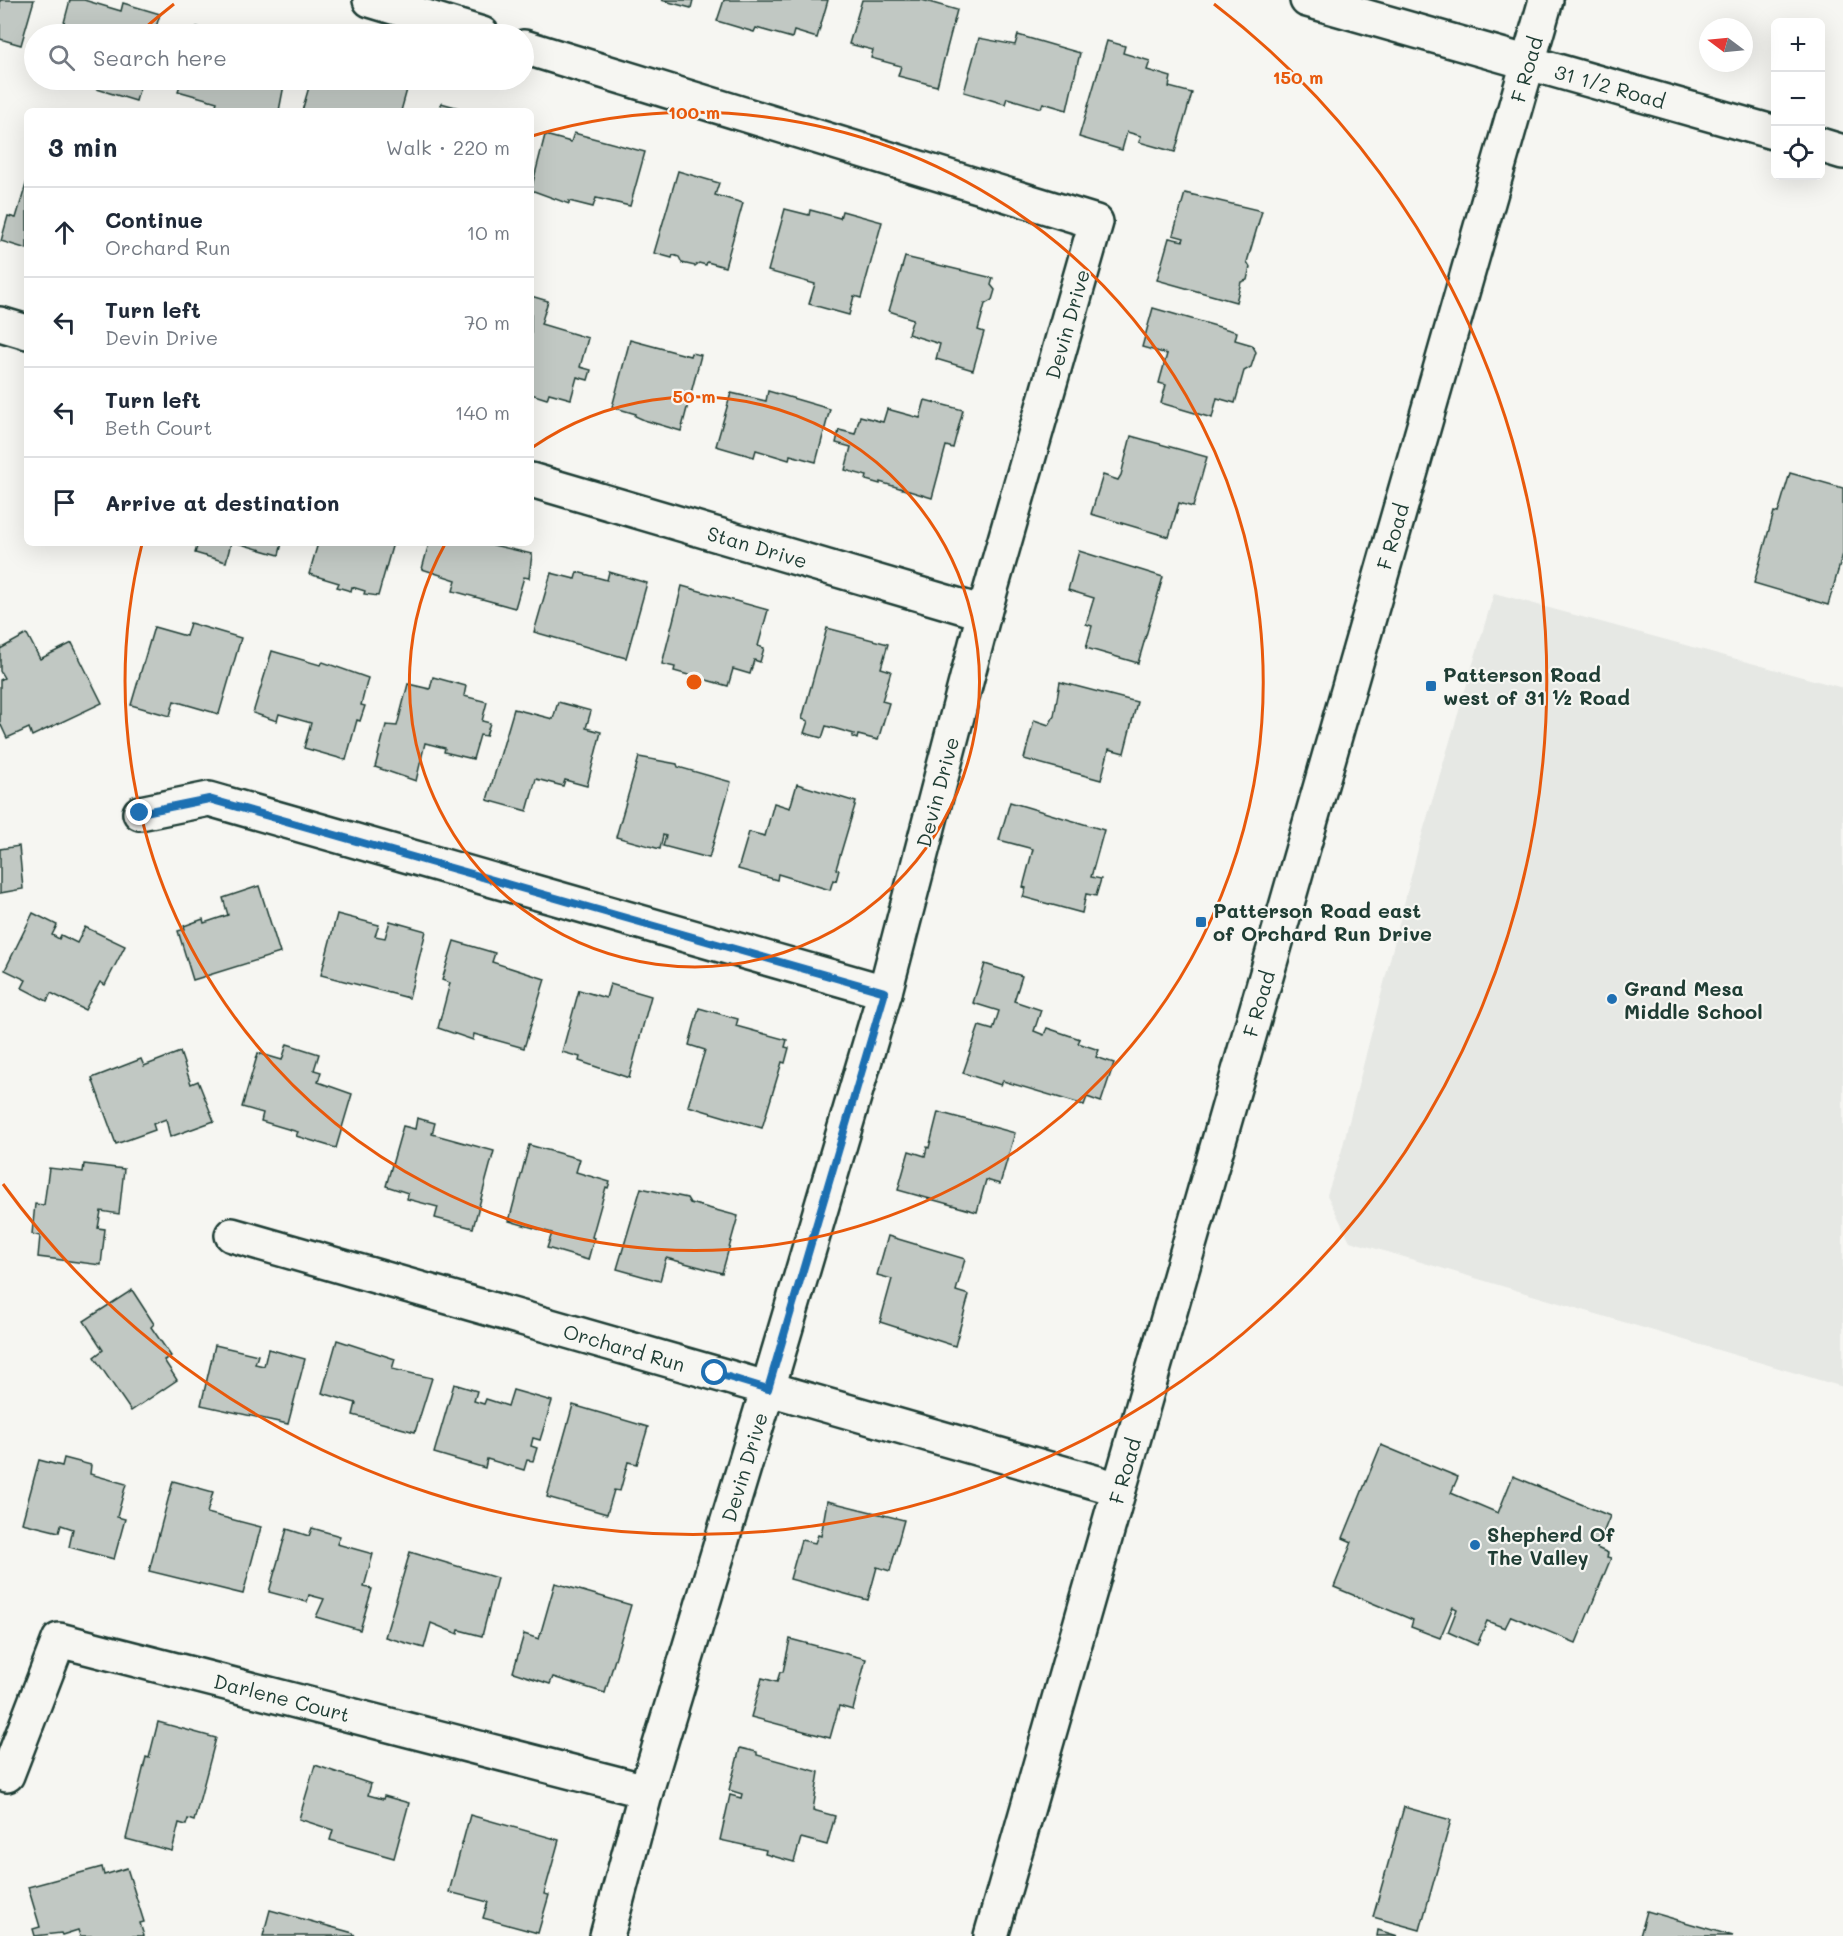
<!DOCTYPE html>
<meta charset="utf-8">
<style>
:root{--surface:#fff;--page:#f2f2f3;--text:#1f2937;--muted:#747a83;--line:#e0e1e3}
body{margin:0;font-family:Mali,sans-serif;background:var(--page);color:var(--text)}
.controls{position:absolute;right:18px;top:18px;display:grid;overflow:hidden;border-radius:9px;box-shadow:0 6px 24px #0002}
.controls button{width:54px;height:54px;display:grid;place-items:center;padding:0;border:0;border-bottom:2px solid var(--line);background:var(--surface);color:var(--text);font:30px sans-serif}
.compass{position:absolute;left:1699px;top:18px;width:54px;height:54px;border-radius:50%;background:var(--surface);box-shadow:0 6px 24px #0002;rotate:286deg}
.stop{position:absolute;width:18px;height:18px;margin:-14px;border:4px solid #1f6fb2;border-radius:50%;background:#fff}
.stop.end{background:#1f6fb2;border-color:#fff;box-shadow:0 2px 6px #0008}
.list{margin:0;padding:0;list-style:none}
h2{display:flex;justify-content:space-between;align-items:center;height:78px;margin:0;padding:0 24px;font-size:26px}
h2 small{font-size:20px;font-weight:400;color:var(--muted)}
.list li{display:grid;grid-template-columns:39px 1fr auto;gap:18px;align-items:center;box-sizing:border-box;height:90px;padding:0 24px;border-top:2px solid var(--line)}
.list b{display:block;font-size:22px;white-space:nowrap}
.list p{margin:0;font-size:20px;white-space:nowrap;color:var(--muted)}
.list em{font-size:20px;font-style:normal;color:var(--muted)}
.icon{flex:none;width:33px;height:33px;fill:none;stroke:currentColor;stroke-width:2;stroke-linecap:round;stroke-linejoin:round}
.map{position:relative;flex:none;width:1843px;height:1936px;overflow:hidden}
.search{position:absolute;background:var(--surface);box-shadow:0 6px 24px #0002;left:24px;top:24px;width:510px;height:66px;display:flex;align-items:center;gap:15px;box-sizing:border-box;padding:0 21px;border-radius:33px;color:var(--muted);font-size:22px}
.panel{position:absolute;background:var(--surface);box-shadow:0 6px 24px #0002;left:24px;top:108px;width:510px;height:438px;border-radius:9px}
.map>svg:first-child{display:block}
.built{fill:#e6e8e4}
.building{fill:#c1c8c3;stroke:#1f3d34;stroke-width:1.5}
.lines{fill:none;stroke-linecap:round;stroke-linejoin:round}
.minor-casing{stroke:#1f3d34;stroke-width:38}
.major-casing{stroke:#1f3d34;stroke-width:38}
.minor{stroke:#f6f6f2;stroke-width:33}
.major{stroke:#f6f6f2;stroke-width:33}
.route{stroke:#1f6fb2;stroke-width:8}
.ring{fill:none;stroke:#e8590c;stroke-width:3}
.poi-dot{fill:#1f6fb2;stroke:#f6f6f2;stroke-width:2}
.labels{text-anchor:middle;dominant-baseline:central;stroke-width:4.5;stroke-linejoin:round;paint-order:stroke}
.street-label{font-size:20px;fill:#1f3d34;stroke:#f6f6f2}
.poi-label{font-size:20px;font-weight:bold;fill:#1f3d34;stroke:#f6f6f2;text-anchor:start}
.centre{fill:#e8590c;stroke:#f6f6f2;stroke-width:3}
.ring-label{font-size:18px;text-anchor:middle;font-weight:bold;fill:#e8590c;stroke:#f6f6f2;stroke-width:4.5;stroke-linejoin:round;paint-order:stroke}
</style>
<div class="map">
<svg width="1843" height="1936" viewBox="0 0 1843 1936">
<rect width="100%" height="100%" fill="#f6f6f2"/>
<filter id="ink" filterUnits="userSpaceOnUse"><feTurbulence type="fractalNoise" baseFrequency=".0167" numOctaves="2"/><feDisplacementMap in="SourceGraphic" scale="12" xChannelSelector="R" yChannelSelector="G"/><feConvolveMatrix kernelMatrix="1 2 1 2 8 2 1 2 1" color-interpolation-filters="sRGB"/></filter>
<g filter="url(#ink)">
<!-- built -->
<polygon class="built" points="1494,593 1843,688 1843,1387 1350,1241 1327,1195 1341,1153 1419,845"/>
<!-- building -->
<g class="building">
<polygon points="0,0 34,0 21,45 0,39"/>
<polygon points="70,0 84,0 121,11 123,3 160,14 154,34 61,34"/>
<polygon points="661,0 693,0 691,8"/>
<polygon points="724,0 828,0 817,38 794,31 792,38 756,28 754,32 717,21"/>
<polygon points="862,0 922,0 957,10 937,86 898,76 901,66 871,58 873,50 849,44"/>
<polygon points="197,27 224,34 195,34"/>
<polygon points="1018,35 1080,53 1067,110 1043,103 1041,108 1007,98 1005,104 964,92 979,38 1015,45"/>
<polygon points="1107,41 1125,46 1123,53 1150,61 1147,70 1171,77 1169,87 1192,93 1175,152 1139,142 1141,136 1127,132 1122,150 1079,137"/>
<polygon points="89,80 142,80 136,101 87,86"/>
<polygon points="182,80 285,80 279,111 214,111 217,102 178,91"/>
<polygon points="311,80 334,82 334,80 350,80 368,84 369,80 384,80 408,86 401,111 302,111"/>
<polygon points="441,103 470,111 440,111"/>
<polygon points="574,133 645,152 630,206 596,198 593,207 569,201 569,204 531,190 545,135 571,142"/>
<polygon points="678,171 719,183 715,195 743,203 725,267 707,262 706,265 699,263 695,266 682,263 679,257 673,255 672,258 654,253"/>
<polygon points="27,181 27,249 1,241 8,216 16,218"/>
<polygon points="1185,193 1262,211 1247,262 1250,267 1247,280 1241,282 1236,302 1157,280 1169,238 1183,241 1184,238 1173,235"/>
<polygon points="785,209 809,215 810,210 840,218 842,211 882,222 861,298 854,296 849,315 809,304 815,284 768,271"/>
<polygon points="905,257 993,278 991,285 995,290 992,300 985,304 978,330 984,332 973,370 936,359 940,344 908,334 913,319 889,311"/>
<polygon points="531,296 548,301 541,324 588,338 580,367 591,370 588,380 577,377 571,399 549,393 547,399 531,394"/>
<polygon points="1153,308 1237,332 1235,340 1252,345 1256,352 1251,367 1244,371 1235,403 1217,398 1212,418 1161,403 1166,385 1159,383 1167,354 1142,347"/>
<polygon points="630,340 690,356 691,353 701,355 681,431 644,420 635,416 636,414 612,407"/>
<polygon points="768,391 830,409 816,462 790,455 789,460 756,450 754,457 716,446 731,393 766,401"/>
<polygon points="925,400 963,410 953,448 946,446 932,498 880,482 880,484 866,480 867,476 845,470 851,447 836,443 839,430 855,434 860,416 883,422 887,409 920,418"/>
<polygon points="1131,436 1207,457 1193,507 1179,503 1169,537 1091,514 1103,475 1118,480 1121,475"/>
<polygon points="1790,473 1843,488 1843,554 1828,605 1754,583 1774,512 1778,513"/>
<polygon points="198,543 231,543 226,562 195,553"/>
<polygon points="237,543 282,543 279,555"/>
<polygon points="318,543 393,543 378,596 364,594 365,591 352,587 351,591 337,587 339,583 309,574"/>
<polygon points="429,543 493,543 493,545 532,554 529,578 524,577 515,608 453,591 456,580 422,569"/>
<polygon points="1079,551 1163,577 1138,663 1086,648 1092,626 1086,624 1094,598 1068,590"/>
<polygon points="577,572 607,580 609,572 647,583 626,658 534,632 551,573 575,579"/>
<polygon points="682,586 768,610 758,646 764,648 760,662 754,660 750,674 733,669 728,686 674,671 675,667 662,664"/>
<polygon points="190,623 241,638 219,714 174,701 170,716 131,705 154,627 186,636"/>
<polygon points="827,628 888,644 881,668 891,671 882,701 889,703 878,740 858,735 857,739 852,737 854,734 826,726 822,738 804,733 808,721 802,719"/>
<polygon points="27,634 40,659 72,643 102,703 32,736 29,728 7,738 0,723 0,680 4,678 0,671 0,649"/>
<polygon points="272,651 320,665 323,662 368,678 361,705 365,706 360,721 357,720 346,760 304,748 311,723 279,714 277,721 253,713"/>
<polygon points="433,677 466,686 464,696 487,702 482,721 490,723 486,736 480,735 473,759 444,752 445,748 425,743 416,781 375,767 386,725 397,726 408,684 430,689"/>
<polygon points="1060,682 1137,702 1124,753 1109,749 1101,780 1024,759 1034,720 1049,725 1054,716"/>
<polygon points="558,702 591,711 586,728 601,732 587,786 565,780 563,786 536,779 527,811 487,800 514,709 553,719"/>
<polygon points="639,757 677,764 678,767 731,782 709,858 663,846 666,836 663,835 660,849 616,837"/>
<polygon points="797,784 856,802 836,869 839,870 836,881 833,880 830,890 778,874 777,880 738,869 749,832 765,836 774,803 790,808"/>
<polygon points="1010,802 1104,830 1091,877 1101,879 1096,896 1086,894 1082,913 1023,897 1026,888 1023,887 1033,849 999,840"/>
<polygon points="19,846 23,889 0,893 0,849"/>
<polygon points="259,886 280,953 193,980 178,931 185,929 184,926 203,919 204,923 228,915 223,898"/>
<polygon points="33,913 57,925 52,935 59,939 61,935 77,943 85,927 125,946 105,985 100,982 85,1010 51,993 47,1001 22,988 26,980 5,970"/>
<polygon points="337,914 379,925 375,936 385,938 390,921 426,931 409,998 321,975"/>
<polygon points="454,941 495,953 492,962 545,979 524,1048 474,1034 473,1040 438,1028 450,983 442,980"/>
<polygon points="985,964 1022,976 1014,1001 1041,1010 1034,1031 1044,1035 1047,1028 1080,1039 1078,1043 1099,1050 1096,1057 1114,1063 1101,1102 1087,1097 1084,1105 1003,1081 1001,1085 963,1073 979,1026 993,1030 999,1011 973,1003"/>
<polygon points="610,984 651,996 629,1078 579,1061 580,1057 562,1052 579,990 606,998"/>
<polygon points="699,1008 738,1019 736,1026 787,1040 785,1047 789,1048 785,1063 782,1062 762,1128 688,1106 705,1050 689,1045"/>
<polygon points="287,1044 319,1054 314,1070 321,1072 318,1082 352,1094 336,1148 296,1136 298,1132 261,1121 263,1113 242,1107 258,1053 282,1060"/>
<polygon points="180,1052 191,1084 198,1081 214,1121 170,1137 166,1119 153,1124 155,1130 116,1144 92,1078 141,1059 144,1066"/>
<polygon points="938,1112 1015,1133 1000,1184 986,1180 977,1212 898,1190 909,1151 925,1156 927,1147 929,1148"/>
<polygon points="417,1118 435,1123 432,1134 494,1151 473,1228 435,1218 438,1207 407,1199 408,1193 386,1186 403,1126 415,1129"/>
<polygon points="529,1145 580,1159 576,1172 610,1182 608,1188 606,1187 592,1237 594,1238 588,1260 547,1248 552,1233 509,1221"/>
<polygon points="84,1164 124,1169 119,1214 101,1211 98,1228 105,1229 101,1265 38,1257 40,1236 32,1234 35,1204 44,1205 49,1168 83,1172"/>
<polygon points="641,1188 687,1198 690,1203 738,1216 722,1273 666,1258 660,1281 617,1269"/>
<polygon points="888,1236 965,1259 956,1291 969,1295 955,1346 880,1322 892,1279 877,1275"/>
<polygon points="132,1290 154,1324 151,1327 171,1356 164,1360 177,1380 131,1411 94,1357 103,1350 84,1321"/>
<polygon points="337,1340 395,1359 392,1369 432,1378 415,1432 353,1415 356,1403 322,1393"/>
<polygon points="215,1345 258,1355 255,1364 264,1366 268,1349 305,1359 288,1424 201,1405"/>
<polygon points="454,1384 477,1391 474,1401 484,1404 486,1399 508,1406 513,1390 552,1401 540,1440 533,1438 531,1446 537,1448 533,1461 527,1460 524,1470 487,1459 485,1468 434,1453"/>
<polygon points="573,1405 648,1427 637,1464 628,1462 620,1491 614,1490 607,1514 547,1497"/>
<polygon points="1381,1445 1458,1477 1451,1493 1498,1513 1513,1476 1610,1516 1597,1548 1608,1553 1607,1557 1611,1558 1576,1643 1511,1616 1505,1628 1487,1621 1477,1645 1448,1632 1457,1609 1453,1607 1440,1638 1411,1627 1413,1620 1334,1587 1352,1542 1343,1538"/>
<polygon points="64,1458 91,1465 90,1474 126,1484 117,1517 125,1519 114,1559 69,1547 73,1529 61,1525 59,1532 22,1523 39,1460 62,1466"/>
<polygon points="173,1481 213,1492 207,1513 261,1527 243,1594 149,1571"/>
<polygon points="827,1501 904,1520 890,1571 877,1567 868,1600 790,1579 801,1540 815,1543 818,1535 821,1536"/>
<polygon points="312,1528 340,1536 337,1544 373,1554 364,1587 372,1589 360,1630 316,1617 324,1599 309,1595 307,1602 269,1592 287,1529 309,1536"/>
<polygon points="410,1552 497,1578 482,1636 459,1630 458,1634 431,1623 424,1648 385,1637"/>
<polygon points="555,1583 631,1605 605,1693 553,1677 550,1684 513,1672 524,1634 539,1639"/>
<polygon points="790,1639 866,1659 853,1710 839,1706 830,1738 751,1717 762,1678 777,1682 780,1672 783,1672"/>
<polygon points="158,1722 216,1738 194,1821 188,1819 186,1825 179,1823 172,1851 126,1839 146,1757 149,1758"/>
<polygon points="740,1748 757,1752 757,1755 819,1772 813,1810 835,1816 827,1845 801,1838 794,1862 765,1854 766,1850 720,1840 730,1795 741,1798 742,1794 729,1790"/>
<polygon points="315,1765 371,1784 368,1795 383,1799 384,1796 409,1803 394,1858 330,1840 333,1830 299,1819"/>
<polygon points="1404,1807 1451,1820 1420,1930 1373,1917"/>
<polygon points="470,1815 559,1840 544,1894 549,1895 538,1933 483,1918 488,1902 449,1892"/>
<polygon points="102,1867 104,1875 127,1868 144,1922 140,1923 144,1936 80,1936 78,1930 62,1935 61,1933 35,1936 33,1929 40,1927 28,1887"/>
<polygon points="270,1910 353,1933 355,1936 263,1936"/>
<polygon points="1647,1911 1733,1936 1640,1936"/>
<polygon points="1378,1930 1398,1936 1377,1936"/>
</g>
<g class="lines">
<defs>
<g id="minor">
<polyline points="370,0 482,34"/>
<path id="s1" d="M1307 0 1776 133"/>
<polyline points="524,47 1096,222 984,613 885,992 768,1388 646,1791 607,1936"/>
<polyline points="1820,145 1843,152"/>
<polyline points="0,324 27,332"/>
<path id="s2" d="M531 480 984 613"/>
<polyline points="140,813 209,799 885,992"/>
<path id="s3" d="M232 1235 1119 1489"/>
<path id="s4" d="M7 1775 59 1640 646 1791"/>
</g>
<g id="major">
<path id="s5" d="M991 1936 1546 0"/>
</g>
</defs>
<!-- minor casing -->
<use href="#minor" class="minor-casing"/>
<!-- major casing -->
<use href="#major" class="major-casing"/>
<!-- minor -->
<use href="#minor" class="minor"/>
<!-- major -->
<use href="#major" class="major"/>
</g>
</g>
<g class="lines" filter="url(#ink)">
<!-- route -->
<polyline class="route" points="140,813 209,799 885,992 768,1389 715,1373"/>
</g>
<!-- distance rings -->
<g class="ring">
<path d="M533 447A285 285 0 1 1 445 544"/>
<path d="M532 136A569 569 0 1 1 142 544"/>
<path d="M139 33A854 854 0 0 1 174 4M1214 4A854 854 0 1 1 3 1184"/>
</g>
<!-- markers -->
<g class="poi-dot">
<rect x="1425" y="680" width="12" height="12" rx="3"/>
<rect x="1195" y="916" width="12" height="12" rx="3"/>
<circle cx="1612" cy="999" r="6"/>
<circle cx="1475" cy="1545" r="6"/>
</g>
<g class="labels">
<!-- street labels -->
<g class="street-label">
<text stroke="none"><textPath href="#s5" startOffset="1942">F Road</textPath></text>
<text stroke="none"><textPath href="#s1" startOffset="315">31 1/2 Road</textPath></text>
<text transform="translate(1067 324) rotate(-74)">Devin Drive</text>
<text stroke="none"><textPath href="#s5" startOffset="1456">F Road</textPath></text>
<text stroke="none"><textPath href="#s2" startOffset="236">Stan Drive</textPath></text>
<text transform="translate(937 792) rotate(-75)">Devin Drive</text>
<text stroke="none"><textPath href="#s5" startOffset="970">F Road</textPath></text>
<text stroke="none"><textPath href="#s3" startOffset="408">Orchard Run</textPath></text>
<text transform="translate(744 1467) rotate(-73)">Devin Drive</text>
<text stroke="none"><textPath href="#s5" startOffset="484">F Road</textPath></text>
<text stroke="none"><textPath href="#s4" startOffset="375">Darlene Court</textPath></text>
</g>
<!-- poi labels -->
<g class="poi-label">
<text x="1443" y="674">Patterson Road<tspan x="1443" dy="23">west of 31 ½ Road</tspan></text>
<text x="1213" y="910">Patterson Road east<tspan x="1213" dy="23">of Orchard Run Drive</tspan></text>
<text x="1624" y="988">Grand Mesa<tspan x="1624" dy="23">Middle School</tspan></text>
<text x="1487" y="1534">Shepherd Of<tspan x="1487" dy="23">The Valley</tspan></text>
</g>
</g>
<circle cx="694" cy="682" r="9" class="centre"/>
<g class="ring-label">
<text x="1298" y="84">150 m</text>
<text x="694" y="119">100 m</text>
<text x="694" y="403">50 m</text>
</g>
</svg>
<div class="controls">
<button>+</button>
<button>−</button>
<button><svg class="icon" aria-label="locate" viewBox="0 0 24 24"><circle cx="12" cy="12" r="6"/><path d="M12 2v4M12 18v4M2 12h4M18 12h4"/></svg></button>
</div>
<svg class="compass" viewBox="-18 -18 36 36"><path d="M0-13l5 13h-10z" fill="#e53935"/><path d="M0 13l5-13h-10z" fill="#747a83"/></svg>
<div class="stop" style="left:715px;top:1373px"></div>
<div class="stop end" style="left:140px;top:813px"></div>
<div class="search"><svg class="icon" aria-label="search" viewBox="0 0 24 24"><circle cx="10" cy="10" r="6"/><path d="M15 15l6 6"/></svg>Search here</div>
<section class="panel">
<h2>3 min<small>Walk · 220 m</small></h2>
<ul class="list">
<li><svg class="icon" aria-label="ahead" viewBox="0 0 24 24"><path d="M12 20V5M6 11l6-6 6 6"/></svg><div><b>Continue</b><p>Orchard Run</p></div><em>10 m</em></li>
<li><svg class="icon" aria-label="left" viewBox="0 0 24 24"><path d="M17 20v-9H6M10 6l-5 5 5 5"/></svg><div><b>Turn left</b><p>Devin Drive</p></div><em>70 m</em></li>
<li><svg class="icon" aria-label="left" viewBox="0 0 24 24"><path d="M17 20v-9H6M10 6l-5 5 5 5"/></svg><div><b>Turn left</b><p>Beth Court</p></div><em>140 m</em></li>
<li><svg class="icon" aria-label="arrive" viewBox="0 0 24 24"><path d="M6 21V4h12l-3 4 3 4H6"/></svg><div><b>Arrive at destination</b></div></li>
</ul>
</section>
</div>
